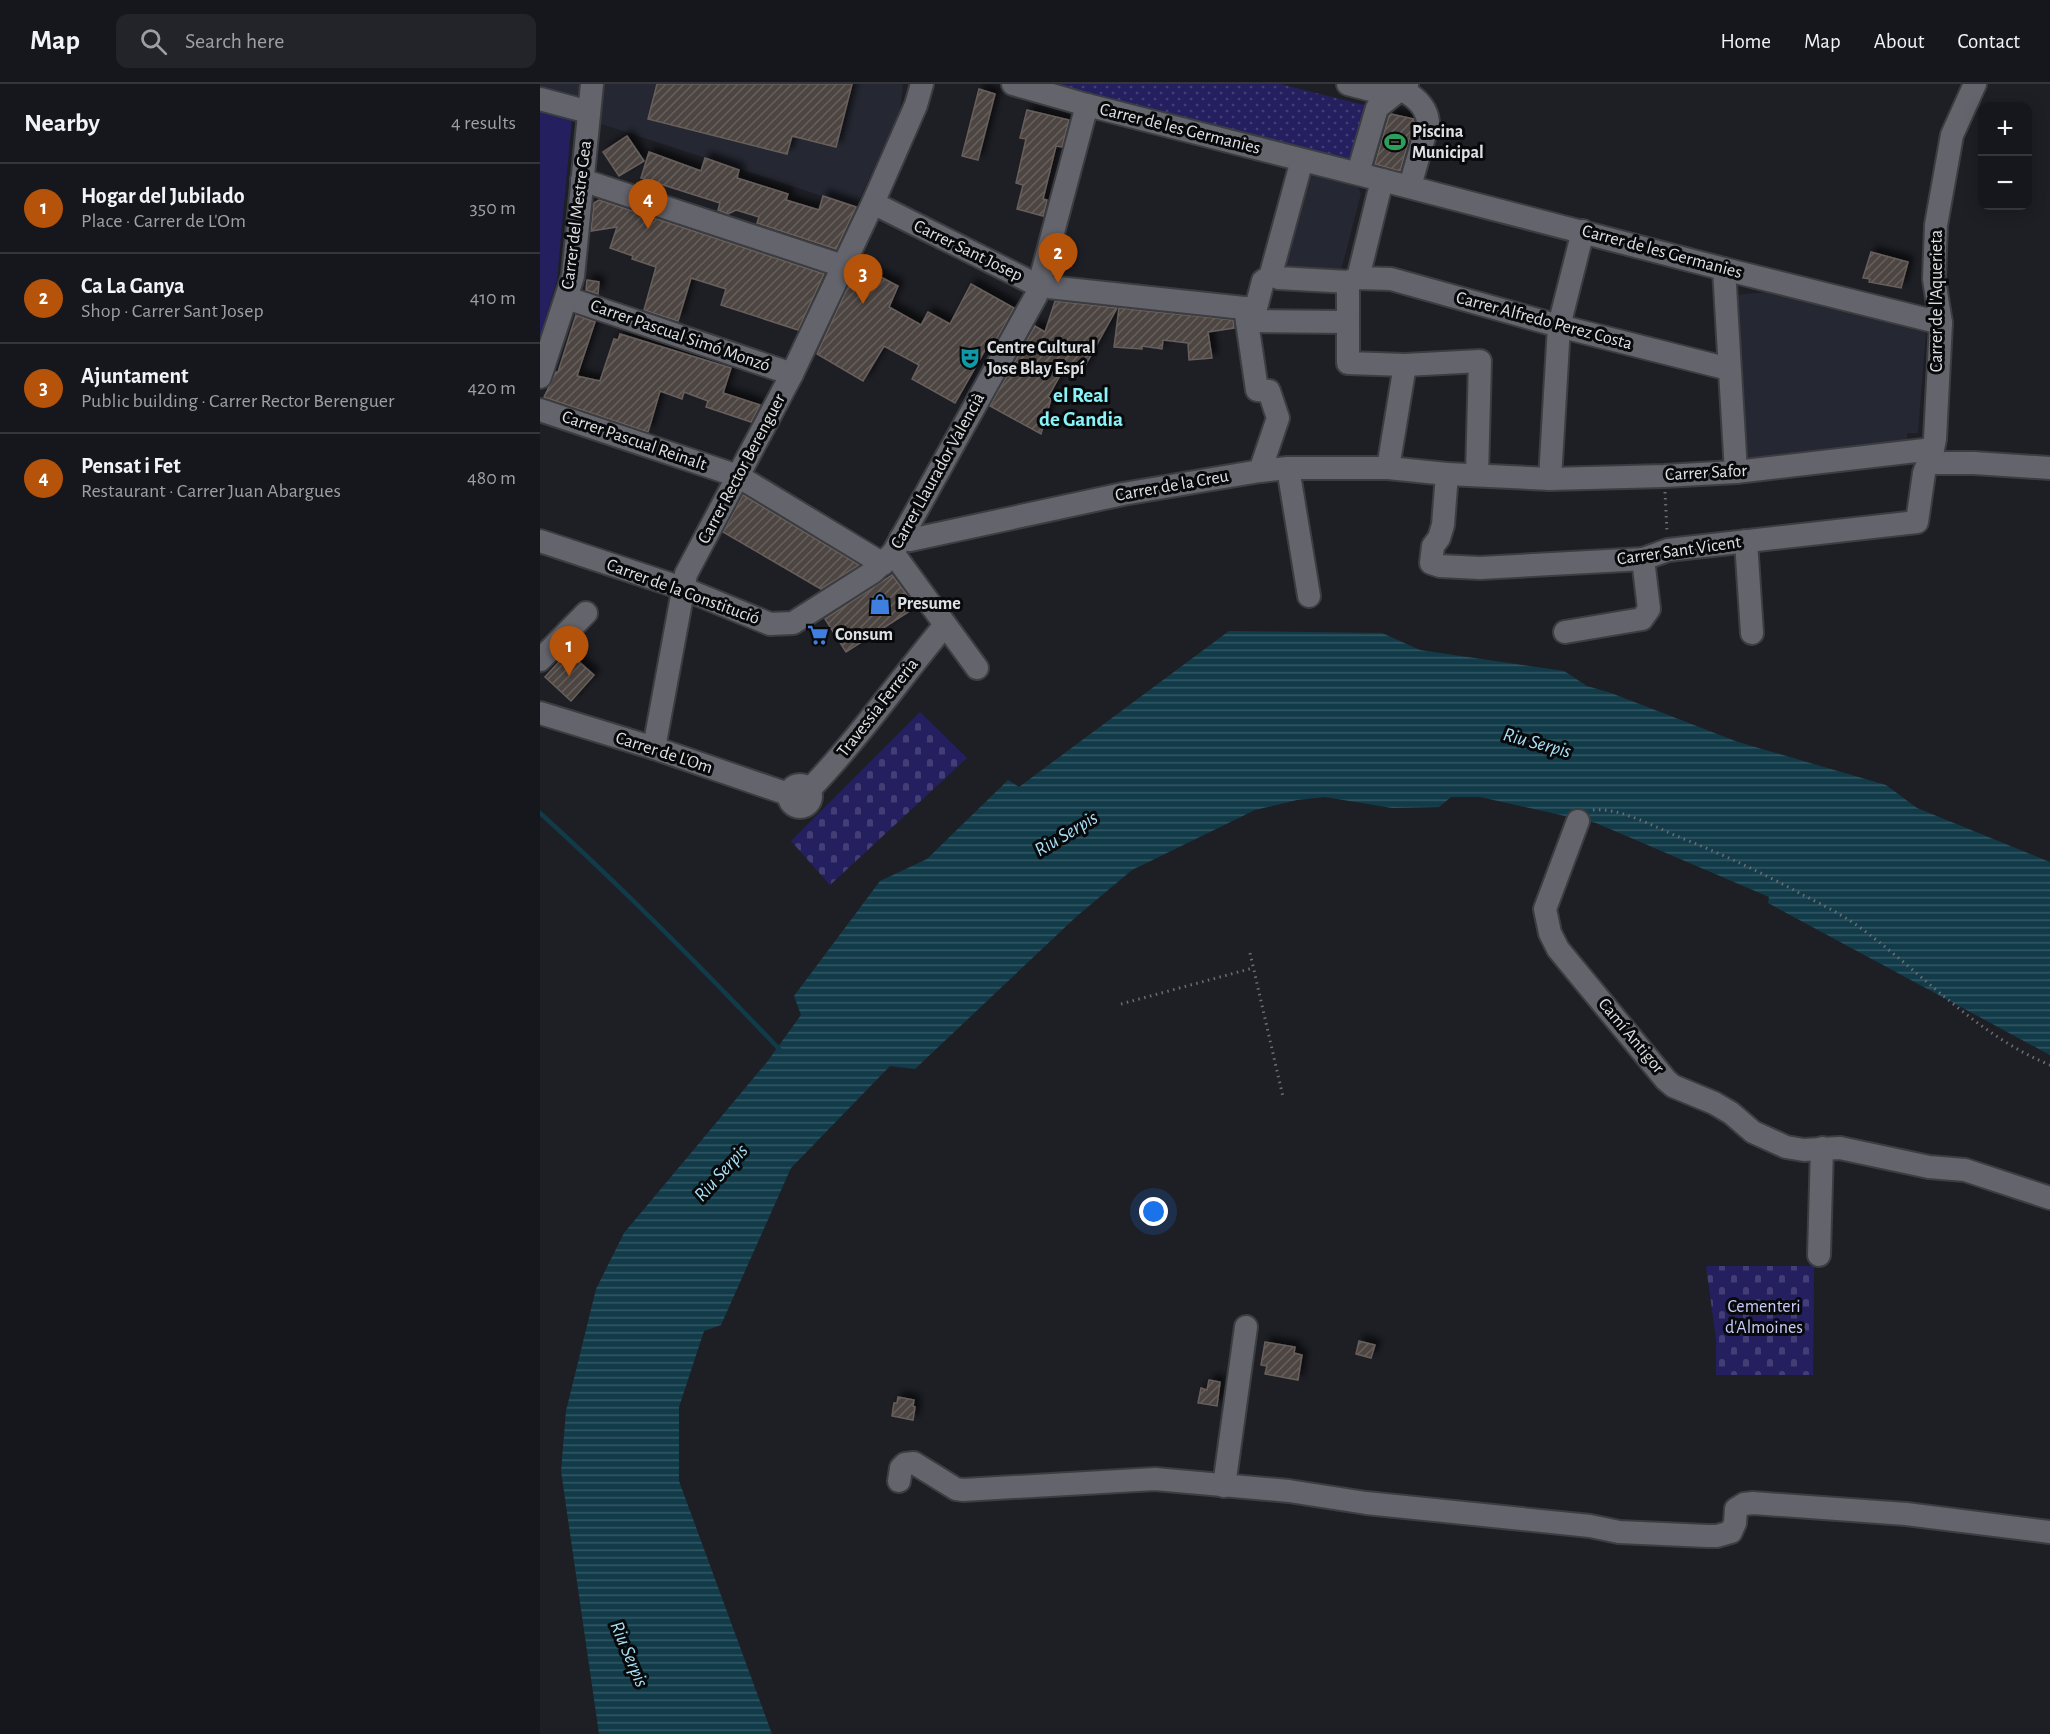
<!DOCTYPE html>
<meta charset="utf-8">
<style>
:root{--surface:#16171c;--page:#232429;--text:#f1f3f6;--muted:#9e9fa3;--line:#35363b;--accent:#b45309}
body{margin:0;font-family:"Alegreya Sans",sans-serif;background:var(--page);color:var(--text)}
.controls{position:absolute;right:18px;top:18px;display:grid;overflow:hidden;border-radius:12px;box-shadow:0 3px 15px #0003}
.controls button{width:54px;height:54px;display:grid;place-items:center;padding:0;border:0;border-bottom:2px solid var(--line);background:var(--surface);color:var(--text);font:30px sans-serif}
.you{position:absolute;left:614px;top:1128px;width:21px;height:21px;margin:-15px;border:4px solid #fff;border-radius:50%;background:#1a73e8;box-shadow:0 0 0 9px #1a73e833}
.badge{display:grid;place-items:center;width:39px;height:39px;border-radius:50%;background:var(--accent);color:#fff;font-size:20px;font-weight:700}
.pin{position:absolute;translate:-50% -50px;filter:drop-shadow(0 2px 3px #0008)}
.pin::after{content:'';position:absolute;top:32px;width:21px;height:18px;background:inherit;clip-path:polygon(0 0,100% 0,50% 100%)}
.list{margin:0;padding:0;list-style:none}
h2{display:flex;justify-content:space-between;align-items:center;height:78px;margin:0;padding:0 24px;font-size:26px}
h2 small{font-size:20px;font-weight:400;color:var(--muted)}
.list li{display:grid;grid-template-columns:39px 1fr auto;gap:18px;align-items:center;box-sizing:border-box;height:90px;padding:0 24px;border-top:2px solid var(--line)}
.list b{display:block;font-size:22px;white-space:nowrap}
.list p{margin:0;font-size:20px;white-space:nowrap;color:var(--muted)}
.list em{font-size:20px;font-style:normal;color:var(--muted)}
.icon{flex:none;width:33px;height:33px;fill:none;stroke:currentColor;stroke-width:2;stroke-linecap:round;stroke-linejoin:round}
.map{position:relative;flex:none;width:1510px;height:1650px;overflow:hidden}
header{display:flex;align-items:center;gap:36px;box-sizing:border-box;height:84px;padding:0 30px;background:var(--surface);border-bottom:2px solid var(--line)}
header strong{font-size:28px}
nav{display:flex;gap:33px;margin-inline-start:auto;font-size:21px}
.search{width:420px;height:54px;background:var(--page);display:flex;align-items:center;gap:15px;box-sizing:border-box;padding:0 21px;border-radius:12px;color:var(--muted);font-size:22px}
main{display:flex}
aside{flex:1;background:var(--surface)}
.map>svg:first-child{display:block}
.built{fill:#252732}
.grass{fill:url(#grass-dots)}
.cemetery{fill:url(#cemetery-stones)}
.garden{fill:#241f5f}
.water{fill:url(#water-rules)}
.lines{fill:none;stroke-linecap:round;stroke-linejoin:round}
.stream{stroke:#123b49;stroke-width:4.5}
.building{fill:url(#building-hatch);stroke:#685f5c;stroke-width:1.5;filter:url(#shadow)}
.minor-casing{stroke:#3c3d41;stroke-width:26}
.path{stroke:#6c6d72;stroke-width:3;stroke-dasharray:1.5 4.5;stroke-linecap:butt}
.minor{stroke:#63646c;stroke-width:22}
.labels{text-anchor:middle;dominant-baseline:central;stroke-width:6;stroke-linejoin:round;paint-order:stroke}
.street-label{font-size:18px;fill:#dfe0e4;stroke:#08090b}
.poi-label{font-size:18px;font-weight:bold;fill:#dfe0e4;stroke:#08090b;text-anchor:start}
.park-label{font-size:18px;fill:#c9cdfb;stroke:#08090b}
.water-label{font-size:20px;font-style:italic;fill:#a8dff5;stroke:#08090b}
.quarter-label{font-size:21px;font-weight:bold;fill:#88f4f9;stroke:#08090b}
</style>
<header>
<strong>Map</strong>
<div class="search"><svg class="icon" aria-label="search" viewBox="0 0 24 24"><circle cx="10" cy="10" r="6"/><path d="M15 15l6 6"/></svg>Search here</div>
<nav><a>Home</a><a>Map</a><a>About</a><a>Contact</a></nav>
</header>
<main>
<aside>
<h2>Nearby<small>4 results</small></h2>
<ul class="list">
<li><span class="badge">1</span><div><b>Hogar del Jubilado</b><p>Place · Carrer de L'Om</p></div><em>350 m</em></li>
<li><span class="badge">2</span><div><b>Ca La Ganya</b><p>Shop · Carrer Sant Josep</p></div><em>410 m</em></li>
<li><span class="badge">3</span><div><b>Ajuntament</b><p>Public building · Carrer Rector Berenguer</p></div><em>420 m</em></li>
<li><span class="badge">4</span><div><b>Pensat i Fet</b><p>Restaurant · Carrer Juan Abargues</p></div><em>480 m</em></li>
</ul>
</aside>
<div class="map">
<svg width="1510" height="1650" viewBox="0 0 1510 1650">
<defs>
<pattern id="grass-dots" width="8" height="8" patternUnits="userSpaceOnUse" patternTransform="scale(1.5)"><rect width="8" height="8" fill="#241f5f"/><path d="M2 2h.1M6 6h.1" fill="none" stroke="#433f76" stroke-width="1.8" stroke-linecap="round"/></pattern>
<pattern id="cemetery-stones" width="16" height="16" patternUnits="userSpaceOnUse" patternTransform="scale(1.5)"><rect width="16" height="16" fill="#241f5f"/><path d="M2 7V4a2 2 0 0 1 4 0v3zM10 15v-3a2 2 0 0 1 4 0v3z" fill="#433f76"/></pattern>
<pattern id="water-rules" width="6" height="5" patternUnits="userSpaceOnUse" patternTransform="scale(1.5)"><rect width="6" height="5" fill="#123b49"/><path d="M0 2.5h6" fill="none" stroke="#345763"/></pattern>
<pattern id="building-hatch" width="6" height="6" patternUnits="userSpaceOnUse" patternTransform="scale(1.5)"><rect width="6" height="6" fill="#4d4542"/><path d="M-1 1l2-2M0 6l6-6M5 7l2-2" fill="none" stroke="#66605d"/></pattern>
<filter id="shadow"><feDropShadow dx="5.5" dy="-5.5" stdDeviation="3" flood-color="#0009"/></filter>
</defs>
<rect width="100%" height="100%" fill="#1e1f25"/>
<!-- built -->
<g class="built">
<polygon points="0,0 363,0 360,27 316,123 61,40 62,21 0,4"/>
<polygon points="771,91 818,103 821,110 801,186 796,191 748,189 744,181 766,94"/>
<polygon points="1227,208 1386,248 1378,349 1367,349 1367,358 1205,383 1195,211"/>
</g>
<!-- grass -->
<polygon class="grass" points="509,0 740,0 828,22 814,78"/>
<!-- cemetery -->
<g class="cemetery">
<polygon points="380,628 427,674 290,801 251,757"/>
<polygon points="1166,1182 1274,1182 1273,1291 1176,1291 1176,1255"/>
</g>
<!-- garden -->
<polygon class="garden" points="0,27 32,35 17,196 0,253"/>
<!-- water -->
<polygon class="water" points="689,547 842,549 880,566 1024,587 1047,602 1071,609 1198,658 1346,701 1377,724 1510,778 1510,971 1228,819 1229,813 1056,739 940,713 911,713 899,723 852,724 785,713 757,716 715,726 592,786 537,832 375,985 350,982 251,1084 181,1241 164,1247 139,1323 139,1397 232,1650 59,1650 21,1387 26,1327 56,1205 84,1149 227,978 261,931 254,912 340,797 387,775 468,696 479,703"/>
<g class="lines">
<!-- stream -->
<path class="stream" d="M0 729C84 805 163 885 241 967"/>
</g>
<!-- building -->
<g class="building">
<polygon points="117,0 312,0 296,63 252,52 247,70 108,35"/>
<polygon points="439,5 455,10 438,76 422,72"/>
<polygon points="487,26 529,36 522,63 516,62 503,115 507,116 503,132 477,125 483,101 476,99 486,55 480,54"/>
<polygon points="851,30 874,35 874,38 860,87 835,80 849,32"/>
<polygon points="87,52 104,77 79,92 63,68"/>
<polygon points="109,68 161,87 165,74 199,86 197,94 248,110 246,116 279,126 283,112 316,123 296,165 217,139 219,133 196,126 188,130 178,126 180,119 117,99 116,102 104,98 105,95 101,94"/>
<polygon points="59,116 284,190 258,246 181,221 186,205 151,194 138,237 104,226 116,183 92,175 93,172 70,164 77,143 51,147 54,119"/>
<polygon points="1331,168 1368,178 1361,204 1329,198 1330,195 1323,194"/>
<polygon points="318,181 358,202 349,223 381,241 388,228 410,240 431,200 474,224 456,256 452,254 415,319 372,295 379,281 344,262 323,297 277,270"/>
<polygon points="47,196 59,198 58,210 46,206"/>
<polygon points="515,217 577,224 541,289 526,281 508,313 511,315 501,350 450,322 495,242 505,248"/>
<polygon points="579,224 693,236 694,244 668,248 672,274 649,276 648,259 623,256 622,265 602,262 602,265 574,263"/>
<polygon points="36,231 55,238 37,292 60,297 74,255 78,256 80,250 191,284 183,309 220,321 211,338 166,323 168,317 144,308 142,315 120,307 108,348 4,313 16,288 18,288"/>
<polygon points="203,411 319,481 281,505 183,448"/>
<polygon points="352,491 376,523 306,568 285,535"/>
<polygon points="28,568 54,591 31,617 5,593"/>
<polygon points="819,1257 835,1261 831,1274 816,1270"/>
<polygon points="725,1258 755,1263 754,1269 762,1271 758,1296 725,1290 727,1282 721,1281"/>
<polygon points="669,1296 680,1298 677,1322 658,1319 661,1304 667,1306"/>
<polygon points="358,1313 374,1316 373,1322 375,1323 373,1336 352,1332 354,1319 357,1319"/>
</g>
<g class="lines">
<defs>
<g id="minor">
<polyline points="473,0 547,21 842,96 818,194"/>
<polyline points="808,0 839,8 861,4"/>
<path d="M846 0C865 5 887 18 888 39L870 102"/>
<polyline points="0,15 49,28"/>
<polyline points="762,76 732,186 739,194 808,198 818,194 851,195 1019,242 1189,285"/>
<polyline points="818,89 837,24 867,0"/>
<polyline points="42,96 303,182"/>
<polyline points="842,96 1184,185 1401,239"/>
<polyline points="333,119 499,202 713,225 716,224 723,197 734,190"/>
<polyline points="1184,185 1196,388"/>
<polyline points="808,198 808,279 865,281 940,277 937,391"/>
<polyline points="27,214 252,290"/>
<polyline points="705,224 717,306 729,307 738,334 720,387"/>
<polyline points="707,237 808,238"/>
<polyline points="0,293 33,192 52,0"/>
<polyline points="0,326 198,392 343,480"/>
<polyline points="1388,379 1434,379 1510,384"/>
<polyline points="748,384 769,512"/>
<polyline points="848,384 865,281"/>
<polyline points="907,390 903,441 899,454 893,462 891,479 900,482 940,484 1103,475 1128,466 1377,438 1384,389 1393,365 1395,355 1401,239 1394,195 1396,141 1412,51 1435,0"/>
<polyline points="1010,395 1019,242 1043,147"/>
<polyline points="361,454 370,456 583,410 720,387 748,384 848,384 907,390 1010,395 1124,392 1196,388 1393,365"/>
<polyline points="0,457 142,504 230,540 253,539 333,488 353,469 496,212 547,21"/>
<polyline points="1206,457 1212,549"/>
<polyline points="353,469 437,584"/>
<polyline points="1025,548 1102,535 1109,525 1103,475"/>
<polyline points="0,576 46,529"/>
<polyline points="0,629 114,664 248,710"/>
<polyline points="114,664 146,490 252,290 333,119 376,21 382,0"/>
<circle cx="260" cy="712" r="11"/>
<path d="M270 705C319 654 360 595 405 541"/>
<polyline points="1038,737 1005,825 1010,849 1018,865 1126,996 1133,1002 1174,1019 1191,1029 1213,1048 1246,1063 1264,1066 1300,1064 1389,1083 1425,1086 1510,1114"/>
<polyline points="1279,1171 1282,1064"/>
<polyline points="359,1397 361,1384 365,1380 374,1379 416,1405 423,1406 615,1395 749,1407 826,1419 1050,1442 1079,1448 1167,1452 1177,1452 1191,1448 1195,1439 1196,1425 1204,1420 1213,1419 1366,1430 1510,1448"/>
<polyline points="684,1402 706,1243"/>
</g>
</defs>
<!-- minor casing -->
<use href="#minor" class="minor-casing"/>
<!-- path -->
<g class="path">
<polyline points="1125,408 1127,447"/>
<path d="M1053 726C1079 723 1115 743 1139 753 1182 770 1223 789 1263 811 1285 822 1307 833 1326 848 1386 893 1439 952 1510 981"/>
<polyline points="710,869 743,1013"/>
<polyline points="581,920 713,884"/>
</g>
<!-- minor -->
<use href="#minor" class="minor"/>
</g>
<!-- icons -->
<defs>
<symbol id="stadium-bare" viewBox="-9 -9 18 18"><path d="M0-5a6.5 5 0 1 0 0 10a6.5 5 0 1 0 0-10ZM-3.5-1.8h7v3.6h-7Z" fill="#2e9e5b" stroke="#08090b" stroke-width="2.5" paint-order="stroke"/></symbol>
<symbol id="theatre-bare" viewBox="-9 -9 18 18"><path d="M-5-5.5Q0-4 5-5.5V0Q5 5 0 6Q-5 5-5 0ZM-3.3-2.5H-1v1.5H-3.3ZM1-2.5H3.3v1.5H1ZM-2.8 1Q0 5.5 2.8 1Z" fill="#0f9aa8" stroke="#08090b" stroke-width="2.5" paint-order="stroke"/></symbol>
<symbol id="shop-bare" viewBox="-9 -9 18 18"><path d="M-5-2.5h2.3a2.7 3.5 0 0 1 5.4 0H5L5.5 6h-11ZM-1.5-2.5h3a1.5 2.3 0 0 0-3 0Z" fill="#3f7fe0" stroke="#08090b" stroke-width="2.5" paint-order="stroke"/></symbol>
<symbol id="supermarket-bare" viewBox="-9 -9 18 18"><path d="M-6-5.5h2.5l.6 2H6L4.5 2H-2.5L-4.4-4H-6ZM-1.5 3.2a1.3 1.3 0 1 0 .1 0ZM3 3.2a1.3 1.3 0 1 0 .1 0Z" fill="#3f7fe0" stroke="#08090b" stroke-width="2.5" paint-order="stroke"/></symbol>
</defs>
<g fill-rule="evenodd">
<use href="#stadium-bare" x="840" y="43" width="30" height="30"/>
<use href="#theatre-bare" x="415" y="259" width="30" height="30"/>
<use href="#shop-bare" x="325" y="505" width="30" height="30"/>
<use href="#supermarket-bare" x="263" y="536" width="30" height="30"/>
</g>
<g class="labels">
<!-- street labels -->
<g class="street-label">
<text transform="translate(640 45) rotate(14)">Carrer de les Germanies</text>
<text transform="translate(37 131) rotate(-83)">Carrer del Mestre Gea</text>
<text transform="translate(428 167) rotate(26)">Carrer Sant Josep</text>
<text transform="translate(1122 168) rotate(15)">Carrer de les Germanies</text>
<text transform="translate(1397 217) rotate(-90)">Carrer de l'Aquerieta</text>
<text transform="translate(1004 237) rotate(15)">Carrer Alfredo Perez Costa</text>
<text transform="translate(140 252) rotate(19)">Carrer Pascual Simó Monzó</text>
<text transform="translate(94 357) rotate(19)">Carrer Pascual Reinalt</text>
<text transform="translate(202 385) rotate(-62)">Carrer Rector Berenguer</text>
<text transform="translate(398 387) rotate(-61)">Carrer Llaurador Valencià</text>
<text transform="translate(1166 389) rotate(-3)">Carrer Safor</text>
<text transform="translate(632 402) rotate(-10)">Carrer de la Creu</text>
<text transform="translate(1139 467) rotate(-8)">Carrer Sant Vicent</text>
<text transform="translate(143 508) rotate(20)">Carrer de la Constitució</text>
<text transform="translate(338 624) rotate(-52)">Travessia Ferreria</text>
<text transform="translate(124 669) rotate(18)">Carrer de L'Om</text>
<text transform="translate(1091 952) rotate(50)">Camí Antigor</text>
</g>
<!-- poi labels -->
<g class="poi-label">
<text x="872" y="48">Piscina<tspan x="872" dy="21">Municipal</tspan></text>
<text x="447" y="264">Centre Cultural<tspan x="447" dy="21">Jose Blay Espí</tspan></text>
<text x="357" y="520">Presume</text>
<text x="295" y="551">Consum</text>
</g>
<!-- park labels -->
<g class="park-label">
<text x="1224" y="1223">Cementeri<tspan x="1224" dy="21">d'Almoines</tspan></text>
</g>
<!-- water labels -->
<g class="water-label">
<text transform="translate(997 659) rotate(15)">Riu Serpis</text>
<text transform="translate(526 750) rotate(-31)">Riu Serpis</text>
<text transform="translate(181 1089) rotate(-48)">Riu Serpis</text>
<text transform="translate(89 1570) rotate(67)">Riu Serpis</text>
</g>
<!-- quarter labels -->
<g class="quarter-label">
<text x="541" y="311">el Real<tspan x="541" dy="24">de Gandia</tspan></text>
</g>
</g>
</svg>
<div class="controls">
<button>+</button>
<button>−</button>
</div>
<div class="you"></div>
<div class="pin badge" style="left:29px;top:592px">1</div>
<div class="pin badge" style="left:518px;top:199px">2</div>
<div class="pin badge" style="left:323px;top:220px">3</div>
<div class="pin badge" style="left:108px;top:145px">4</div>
</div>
</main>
